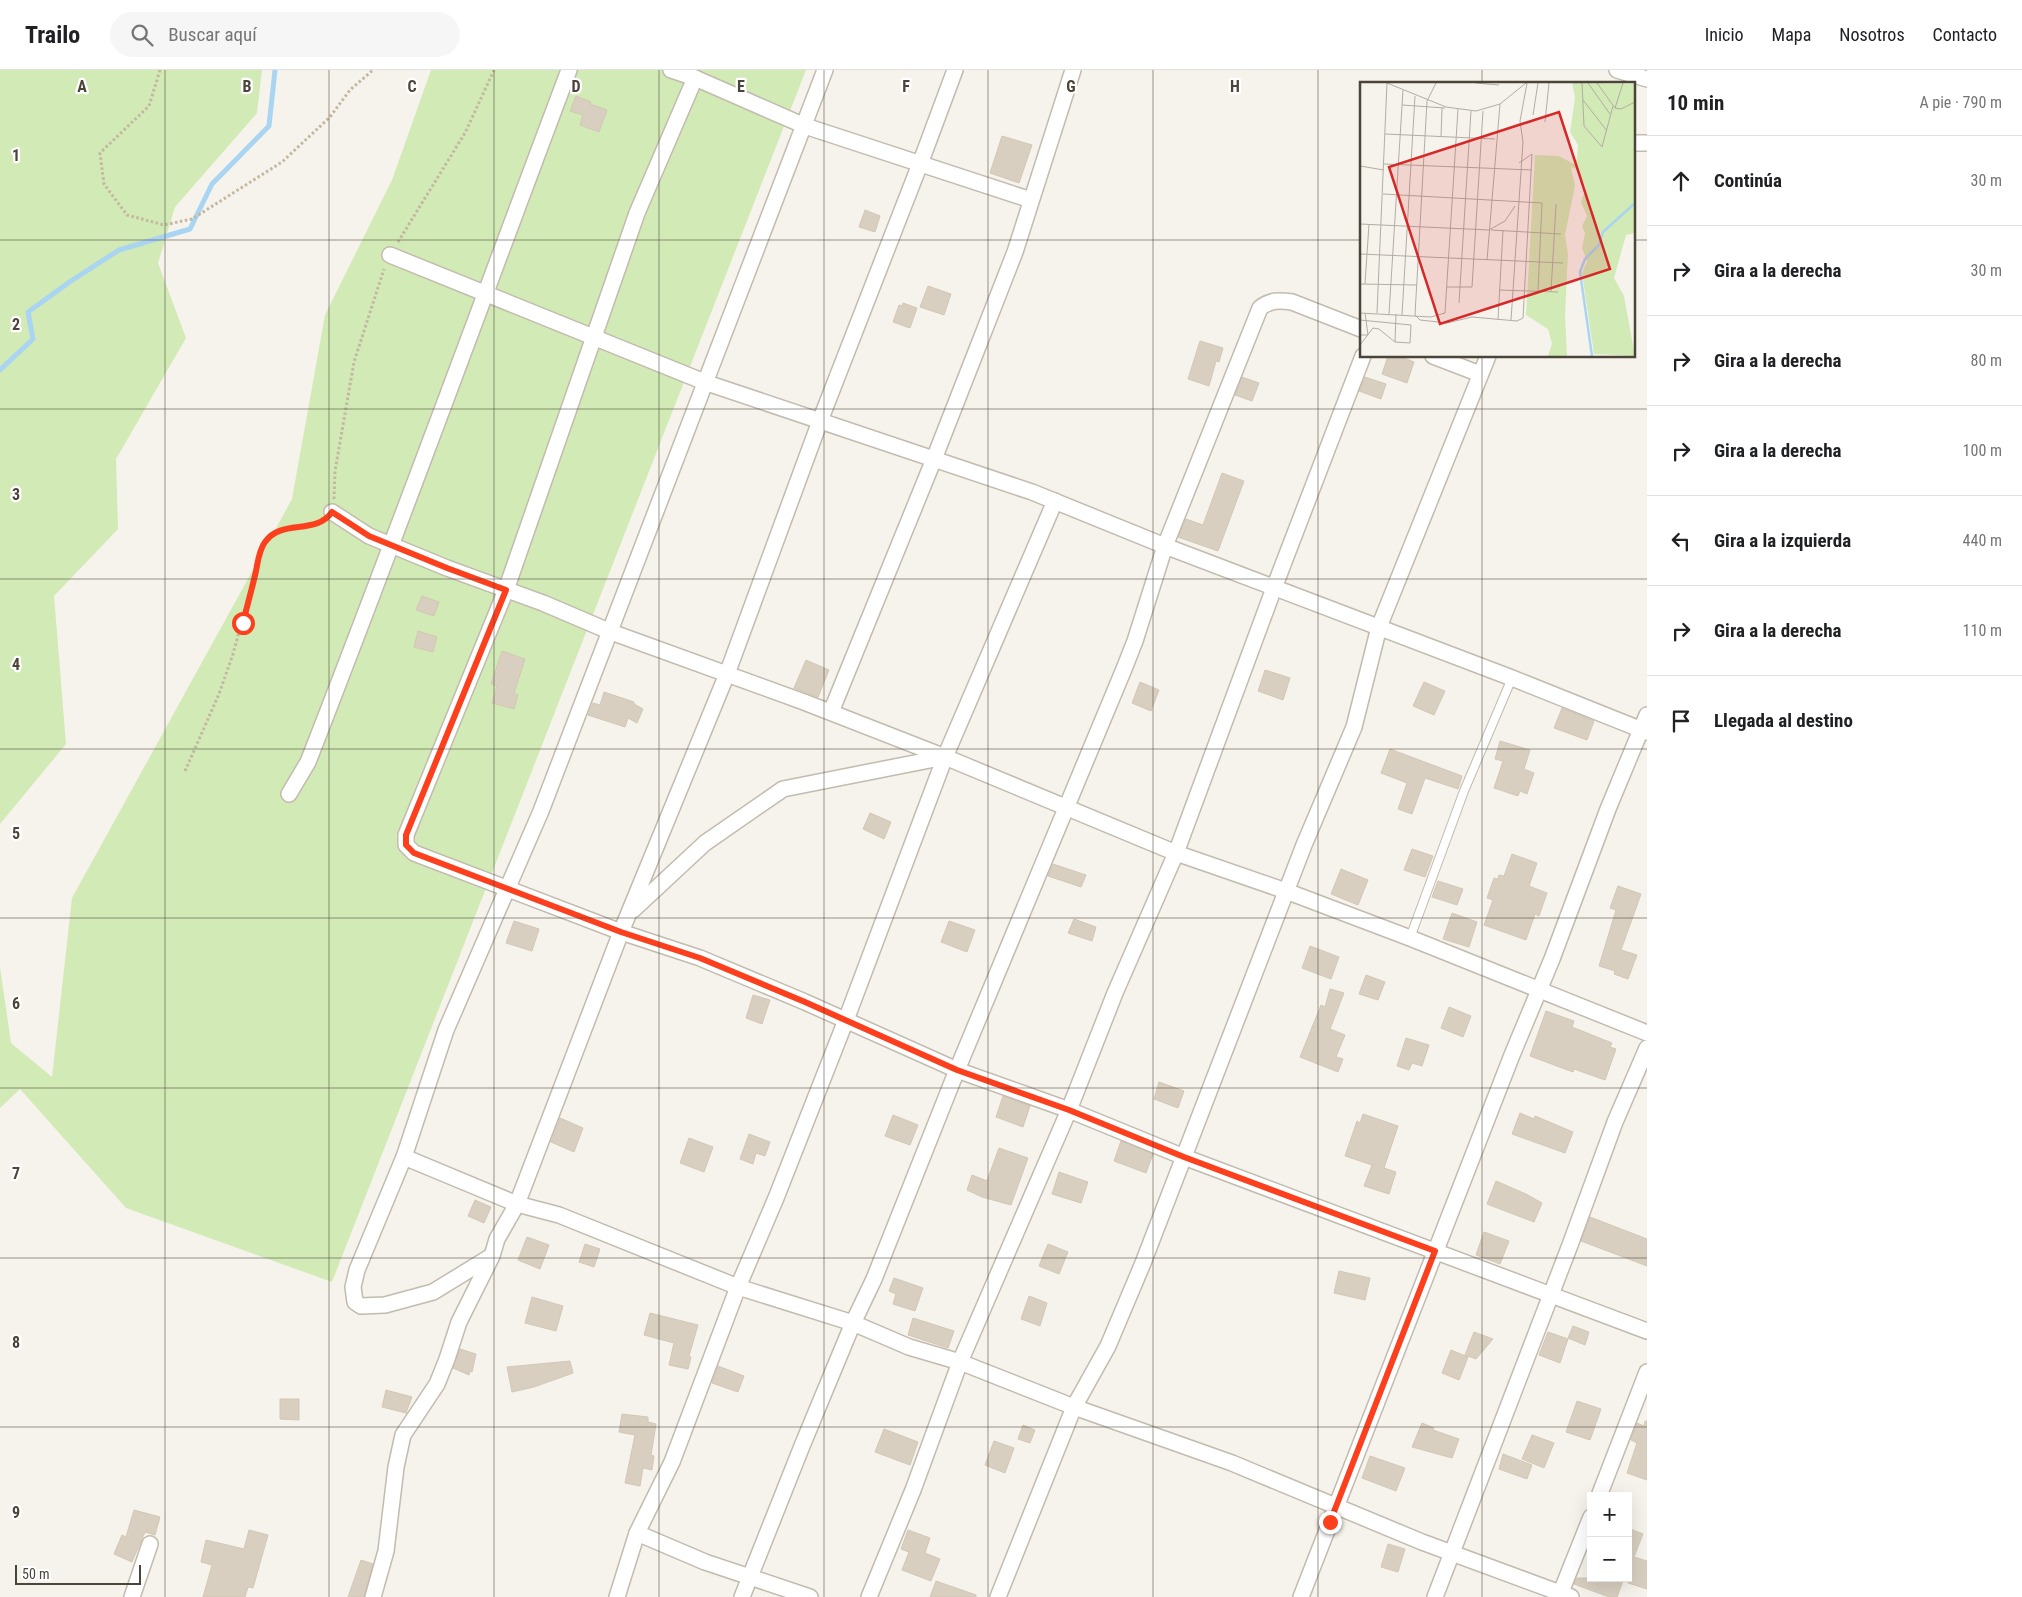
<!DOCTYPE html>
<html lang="es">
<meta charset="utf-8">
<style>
:root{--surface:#fff;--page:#f6f6f6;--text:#202124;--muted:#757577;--line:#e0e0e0}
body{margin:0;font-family:"Roboto Condensed",sans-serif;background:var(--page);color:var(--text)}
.controls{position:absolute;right:15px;bottom:15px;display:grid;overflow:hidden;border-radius:0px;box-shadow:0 5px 20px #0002}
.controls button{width:45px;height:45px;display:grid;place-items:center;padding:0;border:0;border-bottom:1px solid var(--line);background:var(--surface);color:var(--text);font:25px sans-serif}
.scale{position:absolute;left:15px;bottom:12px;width:126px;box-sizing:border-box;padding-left:5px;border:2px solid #4b4439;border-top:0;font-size:14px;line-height:18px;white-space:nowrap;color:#4b4439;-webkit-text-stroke:4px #fff;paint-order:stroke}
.stop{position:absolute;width:15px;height:15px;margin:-11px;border:4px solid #fc3f1d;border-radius:50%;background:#fff}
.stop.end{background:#fc3f1d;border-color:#fff;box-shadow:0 1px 5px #0008}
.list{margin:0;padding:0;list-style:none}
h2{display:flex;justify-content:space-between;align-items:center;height:65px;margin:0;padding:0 20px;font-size:21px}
h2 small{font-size:16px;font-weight:400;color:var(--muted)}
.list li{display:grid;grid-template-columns:32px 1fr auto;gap:15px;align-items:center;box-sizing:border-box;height:90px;padding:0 20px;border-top:1px solid var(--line)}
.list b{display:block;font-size:19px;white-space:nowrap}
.list em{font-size:16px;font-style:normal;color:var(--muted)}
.icon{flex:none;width:28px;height:28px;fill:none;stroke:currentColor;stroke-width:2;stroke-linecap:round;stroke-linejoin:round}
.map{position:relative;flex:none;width:1647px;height:1527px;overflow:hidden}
header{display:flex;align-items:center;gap:30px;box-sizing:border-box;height:70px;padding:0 25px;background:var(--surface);border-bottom:1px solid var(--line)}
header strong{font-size:24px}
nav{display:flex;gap:28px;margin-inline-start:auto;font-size:18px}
.search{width:350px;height:45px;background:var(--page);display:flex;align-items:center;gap:12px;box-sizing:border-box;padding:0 18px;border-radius:28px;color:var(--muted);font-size:19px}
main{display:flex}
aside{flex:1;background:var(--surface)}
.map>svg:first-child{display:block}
.green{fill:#d2eab5}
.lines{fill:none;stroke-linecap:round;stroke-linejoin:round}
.stream{stroke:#a9d4f2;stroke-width:5}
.building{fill:#d8cfc1;stroke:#d3c7b4}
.lane-casing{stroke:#c2bbae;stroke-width:10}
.street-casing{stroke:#c2bbae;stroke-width:18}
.path{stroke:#c4b79f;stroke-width:3;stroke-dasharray:2.5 2.5;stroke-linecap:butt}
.lane{stroke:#fff;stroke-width:8}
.street{stroke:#fff;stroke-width:15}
.route{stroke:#fc3f1d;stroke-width:6}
.grid{fill:none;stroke:#4b4439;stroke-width:1;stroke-opacity:0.55}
.inset-river{fill:none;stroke:#a9d4f2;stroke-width:2.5}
.inset-road{fill:none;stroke:#b2ada4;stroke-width:1}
.view{fill:#d62828;fill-opacity:0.15;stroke:#d62828;stroke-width:2.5}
.inset-edge{fill:none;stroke:#4b4439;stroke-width:2.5}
.grid-label{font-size:16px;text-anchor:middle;font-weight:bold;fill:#4b4439;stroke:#fff;stroke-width:4.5;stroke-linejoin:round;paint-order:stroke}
</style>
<header>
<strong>Trailo</strong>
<div class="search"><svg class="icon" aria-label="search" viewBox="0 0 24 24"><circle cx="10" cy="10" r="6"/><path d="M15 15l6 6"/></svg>Buscar aquí</div>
<nav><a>Inicio</a><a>Mapa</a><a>Nosotros</a><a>Contacto</a></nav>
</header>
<main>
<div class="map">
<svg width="1647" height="1527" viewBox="0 0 1647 1527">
<rect width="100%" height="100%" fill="#f6f3ec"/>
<!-- green -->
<g class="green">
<polygon points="0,0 262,0 257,43 175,137 158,193 186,268 116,389 118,459 54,526 66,674 0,754"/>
<polygon points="431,0 806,0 332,1212 126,1138 20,1019 0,1038 0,897 11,973 52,1007 72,828 292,429 325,245 392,110"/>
</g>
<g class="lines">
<!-- stream -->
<polyline class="stream" points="0,300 33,269 28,242 71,211 119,180 190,159 212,114 269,56 275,0"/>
</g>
<!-- building -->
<g class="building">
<polygon points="576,26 591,32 590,34 607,40 599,62 580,55 583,45 570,41"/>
<polygon points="1002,66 1032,75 1019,113 990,103"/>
<polygon points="865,140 880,146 875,162 859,157"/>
<polygon points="928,216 951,224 944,245 920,237"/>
<polygon points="903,233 917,238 910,258 893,252 899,235 902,236"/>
<polygon points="1200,271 1223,278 1219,292 1216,291 1209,316 1188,309"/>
<polygon points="1388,286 1399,286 1414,292 1407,313 1382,304"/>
<polygon points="1242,307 1259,313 1252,331 1235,325"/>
<polygon points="1365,307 1386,314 1381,329 1359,321"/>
<polygon points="1222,403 1244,411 1218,481 1178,467 1186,449 1203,455"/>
<polygon points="422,526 439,532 434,546 416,540"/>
<polygon points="418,561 437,567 433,582 414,577"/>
<polygon points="502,581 525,589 514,623 518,625 514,639 492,633 497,616 491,614"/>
<polygon points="806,590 829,600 818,627 794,618"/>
<polygon points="1265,600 1290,608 1283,630 1258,621"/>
<polygon points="1140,612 1159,620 1151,641 1132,633"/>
<polygon points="1424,612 1445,621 1434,645 1413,636"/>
<polygon points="604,622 634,632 634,634 643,639 637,653 628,648 625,657 588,645 593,633 600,635"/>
<polygon points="1562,638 1594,651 1587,670 1554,658"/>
<polygon points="1500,671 1530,680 1524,699 1534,703 1527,724 1520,721 1518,726 1494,718 1503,691 1495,689"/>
<polygon points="1390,679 1462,706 1458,719 1425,708 1412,744 1398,739 1407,713 1381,703"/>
<polygon points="870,743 891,752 884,769 863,759"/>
<polygon points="1412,779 1433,786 1425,807 1404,800"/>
<polygon points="1512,784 1537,793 1529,816 1547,823 1539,846 1535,844 1526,870 1484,855 1493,830 1487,828 1494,808 1498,809 1499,805 1504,806"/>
<polygon points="1053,794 1086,805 1081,817 1048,806"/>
<polygon points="1341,799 1368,810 1358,835 1331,824"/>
<polygon points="1438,811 1463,819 1457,835 1432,827"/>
<polygon points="1618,816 1641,824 1621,880 1637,885 1628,909 1614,904 1615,901 1599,896 1616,840 1610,838"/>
<polygon points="1452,843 1477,852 1469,877 1443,869"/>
<polygon points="1074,849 1096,857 1092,871 1068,863"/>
<polygon points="514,851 539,859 532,881 506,873"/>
<polygon points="949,851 975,860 967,882 941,872"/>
<polygon points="1310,876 1339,887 1331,909 1302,898"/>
<polygon points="1366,905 1385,912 1378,930 1359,924"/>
<polygon points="1330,919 1344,923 1330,959 1345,965 1336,987 1343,989 1338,1002 1300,987 1321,935 1325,937"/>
<polygon points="753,925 770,930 762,954 746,948"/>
<polygon points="1449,937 1471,946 1463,967 1441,958"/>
<polygon points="1546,941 1574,951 1572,957 1612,973 1610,977 1616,979 1605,1010 1574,999 1573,1002 1530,986"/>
<polygon points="1406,968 1429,975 1422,996 1412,993 1409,1000 1397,996"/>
<polygon points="1159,1012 1184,1021 1178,1038 1154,1029"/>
<polygon points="1003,1026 1030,1036 1023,1057 996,1047"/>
<polygon points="1520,1043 1534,1049 1535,1046 1573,1062 1565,1083 1512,1064"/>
<polygon points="1363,1044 1398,1056 1384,1098 1396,1102 1389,1124 1364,1116 1372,1095 1345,1086 1357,1051 1360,1053"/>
<polygon points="893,1045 918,1055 910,1075 885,1066"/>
<polygon points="560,1048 583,1058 574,1082 551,1072"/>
<polygon points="749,1064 770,1072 765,1086 756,1083 753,1094 740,1089"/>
<polygon points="689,1068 713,1077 704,1102 680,1093"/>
<polygon points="1121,1071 1153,1084 1146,1103 1114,1091"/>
<polygon points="999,1078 1028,1088 1011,1135 982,1127 967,1120 972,1105 987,1111"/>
<polygon points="1059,1102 1088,1112 1081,1133 1052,1124"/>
<polygon points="1496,1111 1526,1124 1542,1133 1534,1152 1487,1134"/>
<polygon points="475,1130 491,1137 484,1153 468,1146"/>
<polygon points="1590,1147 1647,1169 1647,1196 1581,1171"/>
<polygon points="1484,1162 1509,1171 1500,1194 1476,1185"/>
<polygon points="527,1167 549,1175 540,1199 518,1190"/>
<polygon points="585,1174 600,1179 594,1197 579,1192"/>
<polygon points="1048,1174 1068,1182 1059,1204 1039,1196"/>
<polygon points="1339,1201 1370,1208 1365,1230 1334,1223"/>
<polygon points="894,1208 923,1218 915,1241 893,1234 896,1224 889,1221"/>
<polygon points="1029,1226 1047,1233 1040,1256 1021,1249"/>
<polygon points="532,1227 563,1236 556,1261 525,1253"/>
<polygon points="650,1243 698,1255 689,1286 691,1287 688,1299 669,1295 674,1273 644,1265"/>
<polygon points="913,1248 954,1261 948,1278 908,1265"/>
<polygon points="1573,1256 1589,1262 1585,1275 1568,1268"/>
<polygon points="1474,1262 1493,1269 1476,1289 1465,1285"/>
<polygon points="1548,1262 1568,1269 1560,1293 1539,1285"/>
<polygon points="460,1279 476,1284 472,1302 470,1301 469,1305 453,1298"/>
<polygon points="1451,1280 1468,1287 1459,1310 1442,1303"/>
<polygon points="570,1291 573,1303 534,1317 512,1322 507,1297"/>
<polygon points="718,1296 744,1306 738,1322 712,1313"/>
<polygon points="386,1320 412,1327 406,1343 382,1337"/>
<polygon points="280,1329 299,1329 299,1350 280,1349"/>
<polygon points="1577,1331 1601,1339 1590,1370 1566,1362"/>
<polygon points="622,1344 648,1347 648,1352 656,1354 651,1385 654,1386 652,1400 643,1398 640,1416 625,1413 635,1365 619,1362"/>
<polygon points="1645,1351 1647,1351 1647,1410 1627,1403 1637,1373 1631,1370 1637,1353 1644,1356"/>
<polygon points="1422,1353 1434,1358 1433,1360 1459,1369 1452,1388 1412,1377"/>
<polygon points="1023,1355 1035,1360 1030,1373 1018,1369"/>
<polygon points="884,1359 918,1372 910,1395 875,1382"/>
<polygon points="1532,1365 1554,1373 1544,1398 1522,1389"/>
<polygon points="994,1371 1014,1378 1005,1403 985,1395"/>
<polygon points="1503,1384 1532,1395 1527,1409 1499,1399"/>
<polygon points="1370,1386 1405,1398 1396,1421 1362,1408"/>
<polygon points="134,1440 160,1447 155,1465 145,1462 132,1492 114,1484 122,1465 126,1467"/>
<polygon points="1628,1458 1643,1464 1634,1487 1647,1491 1647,1519 1628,1513"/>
<polygon points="249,1460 268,1465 253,1518 248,1517 245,1527 203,1527 212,1495 201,1492 206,1470 244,1479"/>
<polygon points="908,1460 930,1468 925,1483 940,1489 931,1511 902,1500 909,1482 901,1479"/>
<polygon points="1388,1474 1405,1479 1398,1502 1381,1497"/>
<polygon points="361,1490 373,1494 364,1527 348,1527"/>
<polygon points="1577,1508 1624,1508 1617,1527 1609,1527 1574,1514"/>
<polygon points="936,1511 976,1525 976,1527 930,1527"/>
</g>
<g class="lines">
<defs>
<polyline id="lane" points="1410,868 1464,721 1512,608"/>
<g id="street">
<polyline points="671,0 695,8 805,56 1031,130"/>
<polyline points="1617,0 1647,9"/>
<polyline points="695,8 637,143 506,520 406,765 406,775 414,783 621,862 700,888 805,932 957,1000 1069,1040 1184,1087 1647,1261"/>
<polyline points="1633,73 1647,73"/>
<polyline points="390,185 707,313 1032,422 1165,476 1512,608 1647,662"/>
<polyline points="1433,286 1480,304"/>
<polyline points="332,442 369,466 447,498 543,533 611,562 804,632 945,687"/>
<polyline points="831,642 934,389 1015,182 1073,0"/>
<path d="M289 724 308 692C398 462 482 231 569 0"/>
<polyline points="633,840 705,773 783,719 945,687 1176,783 1286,821 1410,868 1647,963"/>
<polyline points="404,1087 517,1134 559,1145 738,1217 853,1253 909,1277 960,1292 1074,1337 1232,1393 1422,1472 1571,1527"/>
<polyline points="490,1187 433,1222 385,1235 361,1236 355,1232 353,1217 357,1200 404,1087 446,960 541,741 825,0"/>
<polyline points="1599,1426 1647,1302"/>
<polyline points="637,1463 705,1492 810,1527"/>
<polyline points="132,1527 150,1474"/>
<polyline points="373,1527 386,1481 396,1397 403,1365 437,1314 447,1289 459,1252 492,1186 497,1169 517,1134 621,862 727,604 820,351 920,94 955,0"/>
<polyline points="617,1527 637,1463 672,1392 738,1217 776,1128 846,950 945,687 1055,431"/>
<path d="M742 1527 802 1376 853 1253 874 1209 957 1000 1124 599 1135 571 1165 476 1260 238C1270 230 1279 230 1292 232L1361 259"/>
<polyline points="869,1527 913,1420 960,1292 1069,1040 1115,923 1176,783 1274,518 1363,286"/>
<polyline points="998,1527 1074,1337 1108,1276 1143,1193 1304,775 1354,657 1379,557 1488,286"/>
<polyline points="1301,1527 1512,985 1552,889 1608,739 1647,645"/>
<polyline points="1435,1527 1570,1175 1615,1052 1647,978"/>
<polyline points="1559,1527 1591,1447"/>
</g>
</defs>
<!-- lane casing -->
<use href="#lane" class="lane-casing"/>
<!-- street casing -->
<use href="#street" class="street-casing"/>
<!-- path -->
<g class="path">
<polyline points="160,0 149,36 100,83 104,114 127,145 164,155 192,149 282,92 330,47 350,20 373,0"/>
<polyline points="398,172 465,63 494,0"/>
<polyline points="334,429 335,401 354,292 384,199"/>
<path d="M185 701 219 624 233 584 262 477C277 450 298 462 321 453"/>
</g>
<!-- lane -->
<use href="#lane" class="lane"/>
<!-- street -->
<use href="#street" class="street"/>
</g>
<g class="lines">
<!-- route -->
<path class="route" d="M243 553C247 536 252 519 256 501 258 491 259 480 265 472 282 448 315 466 332 442L369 466 447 498 506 520 406 765V775L414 783 621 862 700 888 805 932 957 1000 1069 1040 1184 1087 1435 1181 1330 1452"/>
</g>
<!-- grid -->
<path class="grid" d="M165 0V1527M329 0V1527M494 0V1527M659 0V1527M824 0V1527M988 0V1527M1153 0V1527M1318 0V1527M1482 0V14M0 170H1361M1633 170H1647M1482 286V1527M0 339H1647M0 509H1647M0 679H1647M0 848H1647M0 1018H1647M0 1188H1647M0 1357H1647"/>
<!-- overview -->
<g transform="translate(1360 12)">
<rect width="275" height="275" fill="#f6f3ec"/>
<path d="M212 1 275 2V151L266 153 254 196 264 214 275 274 234 272 222 191 227 179 222 166 225 151 222 144 227 134 221 120 226 106 216 87 211 85 215 104 205 153 208 172 205 233 207 274H188L192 262 188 247 166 233 175 73 199 74 214 82 217 76 218 63 210 50 215 16Z" fill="#d2eab5"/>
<path class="inset-river" d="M232 274 220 190 225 177 239 163 243 150 275 121"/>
<path class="inset-road" d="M27 1 86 25 116 29 140 22 166 1M76 1 67 19 55 233 60 238 87 241 112 235 157 239 163 236 172 72 159 81M116 1 139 3M222 1 224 44 242 65 253 24M228 1 250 32M237 1 255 26 261 27 275 20M223 18 247 49M42 23 85 26M255 26 263 1M173 33 178 1M185 40 189 1M25 52 135 57M81 55 82 26M24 82 172 88M0 84 24 88M23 112 182 121 178 209M0 142 129 148 145 139 155 124M131 148 201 152M0 172 203 181M127 178 140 22M0 202 57 203M5 202 9 142M87 205H112L123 29M139 208 198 210M191 210 196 122M99 221 111 29M0 231 71 235 85 231 98 27M17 231 27 1M29 232 43 8M42 233 55 14M0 238 51 243 50 261 35 260 19 247 13 246 0 263M138 238 143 148M151 238 163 60 160 39 167 1M0 253H8L5 231M35 260 36 232"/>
<path class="view" d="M199 30 250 187 80 242 29 85Z"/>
<rect width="275" height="275" class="inset-edge"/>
</g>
<g class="grid-label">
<text x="82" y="22">A</text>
<text x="247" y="22">B</text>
<text x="412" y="22">C</text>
<text x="576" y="22">D</text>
<text x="741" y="22">E</text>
<text x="906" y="22">F</text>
<text x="1071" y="22">G</text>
<text x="1235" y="22">H</text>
<text x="16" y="91">1</text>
<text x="16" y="260">2</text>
<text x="16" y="430">3</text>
<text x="16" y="600">4</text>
<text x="16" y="769">5</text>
<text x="16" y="939">6</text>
<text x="16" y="1109">7</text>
<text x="16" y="1278">8</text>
<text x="16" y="1448">9</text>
</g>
</svg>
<div class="controls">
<button>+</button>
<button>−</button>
</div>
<div class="scale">50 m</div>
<div class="stop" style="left:243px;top:553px"></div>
<div class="stop end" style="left:1330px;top:1452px"></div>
</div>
<aside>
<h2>10 min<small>A pie · 790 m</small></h2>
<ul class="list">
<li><svg class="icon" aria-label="ahead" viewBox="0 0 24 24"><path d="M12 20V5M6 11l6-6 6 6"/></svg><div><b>Continúa</b></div><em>30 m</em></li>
<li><svg class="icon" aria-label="right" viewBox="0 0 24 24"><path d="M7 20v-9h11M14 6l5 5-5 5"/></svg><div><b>Gira a la derecha</b></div><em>30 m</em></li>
<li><svg class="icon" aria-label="right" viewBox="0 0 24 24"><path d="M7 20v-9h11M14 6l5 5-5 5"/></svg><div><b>Gira a la derecha</b></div><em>80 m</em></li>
<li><svg class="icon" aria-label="right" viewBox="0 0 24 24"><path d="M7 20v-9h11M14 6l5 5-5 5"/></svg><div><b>Gira a la derecha</b></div><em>100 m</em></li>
<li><svg class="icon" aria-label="left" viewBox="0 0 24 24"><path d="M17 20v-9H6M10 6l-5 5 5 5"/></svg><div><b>Gira a la izquierda</b></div><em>440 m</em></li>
<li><svg class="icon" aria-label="right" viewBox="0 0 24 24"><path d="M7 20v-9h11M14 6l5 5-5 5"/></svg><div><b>Gira a la derecha</b></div><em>110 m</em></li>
<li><svg class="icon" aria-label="arrive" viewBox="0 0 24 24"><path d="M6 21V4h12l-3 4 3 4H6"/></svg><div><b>Llegada al destino</b></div></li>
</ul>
</aside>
</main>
